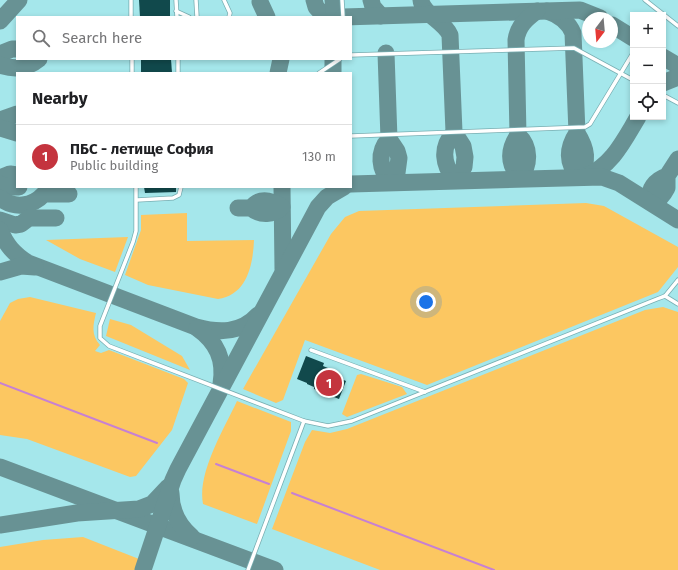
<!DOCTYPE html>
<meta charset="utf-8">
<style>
:root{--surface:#fff;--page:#f6f6f6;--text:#202124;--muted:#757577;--line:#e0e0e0;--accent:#c4343e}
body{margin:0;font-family:"Fira Sans",sans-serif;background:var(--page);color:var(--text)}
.controls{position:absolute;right:12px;top:12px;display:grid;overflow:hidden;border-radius:0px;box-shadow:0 2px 6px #0003}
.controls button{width:36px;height:36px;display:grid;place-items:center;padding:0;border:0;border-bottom:1px solid var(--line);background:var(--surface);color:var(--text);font:20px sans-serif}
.compass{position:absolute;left:582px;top:12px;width:36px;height:36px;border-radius:50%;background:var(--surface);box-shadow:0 2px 6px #0003;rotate:196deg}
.you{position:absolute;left:426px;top:302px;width:14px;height:14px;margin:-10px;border:3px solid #fff;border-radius:50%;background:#1a73e8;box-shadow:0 0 0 6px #1a73e833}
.badge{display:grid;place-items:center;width:26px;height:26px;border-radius:50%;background:var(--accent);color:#fff;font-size:13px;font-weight:700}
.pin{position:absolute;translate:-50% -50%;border:2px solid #fff;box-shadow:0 1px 4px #0006}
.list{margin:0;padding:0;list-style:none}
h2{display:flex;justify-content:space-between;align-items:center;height:52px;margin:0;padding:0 16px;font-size:17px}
h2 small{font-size:13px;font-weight:400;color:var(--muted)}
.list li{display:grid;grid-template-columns:26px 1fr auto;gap:12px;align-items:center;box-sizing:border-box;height:64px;padding:0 16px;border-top:1px solid var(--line)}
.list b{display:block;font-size:15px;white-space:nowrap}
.list p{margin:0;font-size:13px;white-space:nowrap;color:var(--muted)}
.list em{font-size:13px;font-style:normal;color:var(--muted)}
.icon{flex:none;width:22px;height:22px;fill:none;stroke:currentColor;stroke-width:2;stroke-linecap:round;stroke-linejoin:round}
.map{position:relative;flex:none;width:678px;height:570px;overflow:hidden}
.search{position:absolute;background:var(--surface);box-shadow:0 2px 6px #0003;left:16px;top:16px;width:336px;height:44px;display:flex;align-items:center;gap:10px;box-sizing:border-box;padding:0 14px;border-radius:0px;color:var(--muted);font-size:15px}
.panel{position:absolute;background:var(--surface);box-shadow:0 2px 6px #0003;left:16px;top:72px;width:336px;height:116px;border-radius:0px}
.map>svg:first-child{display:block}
.built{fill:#a5e7eb;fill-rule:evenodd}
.green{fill:#fcc761}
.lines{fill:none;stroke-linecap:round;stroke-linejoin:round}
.stream{stroke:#c780d3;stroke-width:2}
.taxiway{stroke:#689294;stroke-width:17}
.building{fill:#11494c}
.service-casing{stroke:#78aeb2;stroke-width:5}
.service{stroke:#fff;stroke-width:3.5}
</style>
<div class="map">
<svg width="678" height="570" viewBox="0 0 678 570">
<rect width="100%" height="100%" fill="#b9f1f5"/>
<!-- built -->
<path class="built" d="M0 0H678V570H0ZM633 15H663V117H633ZM17 17H351V59H17ZM588 18H612V42H588ZM17 73H351V187H17Z"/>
<!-- green -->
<g class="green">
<polygon points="586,203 604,206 678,247 678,267 658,292 427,385 305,340 283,400 276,403 243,389 331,234 345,217 359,211"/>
<path d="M187 213V241L254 240C253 265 247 295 218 299L148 285 125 275 141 230V215Z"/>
<polygon points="128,237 115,272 80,259 46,240"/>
<path d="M30 297 96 313C93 325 91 335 100 345L95 351 101 353 109 350 184 379 188 383 172 430 136 476 130 477 27 439 0 435V321L10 303 18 299Z"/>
<polygon points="663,307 678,312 678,570 380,570 272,529 305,442 312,430 330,433 347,429 645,310"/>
<polygon points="110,319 131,325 182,356 190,370 106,336"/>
<polygon points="361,374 402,387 407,394 347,417 342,414 357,375"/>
<path d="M237 401 291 422V431L257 524 203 504C197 473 224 429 237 401Z"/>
<polygon points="83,537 139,559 135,570 0,570 0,547 43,540"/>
</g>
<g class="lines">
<!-- stream -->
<g class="stream">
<polyline points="0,383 157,443"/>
<polyline points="216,464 269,484"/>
<polyline points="292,493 494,570"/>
</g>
<!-- taxiway -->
<g class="taxiway">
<polyline points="314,0 316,7 325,17"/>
<polyline points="333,0 335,17"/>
<polyline points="371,0 373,7 381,16"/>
<path d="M421 0C422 14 444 21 450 35L454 132 463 146 465 157 464 167 455 180C443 165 440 148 454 132"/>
<polyline points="260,2 267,17"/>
<path d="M547 11C559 15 568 21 573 33L577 133C587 149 589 161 579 177 566 163 567 148 577 133"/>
<polyline points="343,17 580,10 600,18"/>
<polyline points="0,21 19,0"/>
<polyline points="612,25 633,38"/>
<path d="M386 53 389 139 397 151 399 158 397 173 391 182C379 170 377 152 389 139"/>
<polyline points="0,54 12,49 17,49"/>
<polyline points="663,57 678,66"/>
<polyline points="333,59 333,73"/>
<path d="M0 65C14 70 27 69 39 59"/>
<polyline points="278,73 281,59"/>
<polyline points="663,83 678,77"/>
<polyline points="0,120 17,114"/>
<polyline points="0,128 17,133"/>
<path d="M518 135C508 150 508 164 520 178 530 165 531 147 518 135L516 40C518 26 526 19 537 11"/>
<path d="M586 176C612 166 624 140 638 117"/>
<path d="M667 176C655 180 648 189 650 202L660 198 664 193 667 188V176L678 159"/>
<polyline points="0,178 10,174 17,175"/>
<polyline points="0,184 9,187 19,187"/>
<polyline points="351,184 602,177 619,183 678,220"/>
<polyline points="282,187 283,269"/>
<path d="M0 198C14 209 32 207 44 194H69"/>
<path d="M238 208H251C261 216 273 215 282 207 271 200 260 197 251 208"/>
<polyline points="0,220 15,225 21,224 29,218 56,218"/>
<path d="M0 230C6 245 14 254 28 263L196 327C218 333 241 334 258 315"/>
<polyline points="0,272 21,266 35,267"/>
<path d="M197 328C217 342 225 360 221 384"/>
<polyline points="0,467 275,570"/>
<path d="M171 493C171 511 178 525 192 537"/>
<polyline points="0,525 77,513 139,509 152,504 168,487"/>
<polyline points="143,570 173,480 178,469 318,207 327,197 344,187"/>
</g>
</g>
<!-- building -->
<g class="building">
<polygon points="139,0 170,0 170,17 140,17"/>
<polygon points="141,59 171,59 172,73 141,73"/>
<polygon points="144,187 176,187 176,192 145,193"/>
<polygon points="306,356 324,363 323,366 340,373 339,378 346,381 339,399 314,389 314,387 307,384 307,383 297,379"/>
</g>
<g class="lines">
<defs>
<g id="service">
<polyline points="131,0 131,17"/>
<polyline points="176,0 177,17"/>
<polyline points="196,0 197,17"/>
<polyline points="224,0 230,13 229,17"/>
<polyline points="342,0 343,17"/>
<polyline points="645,0 678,26"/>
<polyline points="176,11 189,17"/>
<polyline points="351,55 574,48 633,80"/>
<polyline points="132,59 132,73"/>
<polyline points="178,59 178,72"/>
<polyline points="319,73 340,59"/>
<polyline points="663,95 678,103"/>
<polyline points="351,136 585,127 590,124 633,53"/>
<polyline points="136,187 136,231 133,242 100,326 100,338 109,346 304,421 328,426 352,421 657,299 665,296 678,280"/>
<polyline points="137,200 173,198 179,195 181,187"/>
<polyline points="665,296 678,304"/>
<polyline points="311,350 425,392"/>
<polyline points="248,570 304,421"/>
</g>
</defs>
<!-- service casing -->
<use href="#service" class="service-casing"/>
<!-- service -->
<use href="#service" class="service"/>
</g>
</svg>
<div class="controls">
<button>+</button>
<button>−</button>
<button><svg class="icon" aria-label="locate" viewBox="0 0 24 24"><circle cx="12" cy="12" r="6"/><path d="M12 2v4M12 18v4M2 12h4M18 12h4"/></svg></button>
</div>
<svg class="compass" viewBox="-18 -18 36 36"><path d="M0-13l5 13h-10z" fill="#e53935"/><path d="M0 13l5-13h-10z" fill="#757577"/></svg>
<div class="you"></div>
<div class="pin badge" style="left:329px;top:383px">1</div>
<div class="search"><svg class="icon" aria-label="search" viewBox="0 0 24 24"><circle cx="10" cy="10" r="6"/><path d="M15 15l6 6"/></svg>Search here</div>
<section class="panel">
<h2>Nearby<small></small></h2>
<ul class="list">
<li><span class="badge">1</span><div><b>ПБС - летище София</b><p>Public building</p></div><em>130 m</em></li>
</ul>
</section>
</div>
